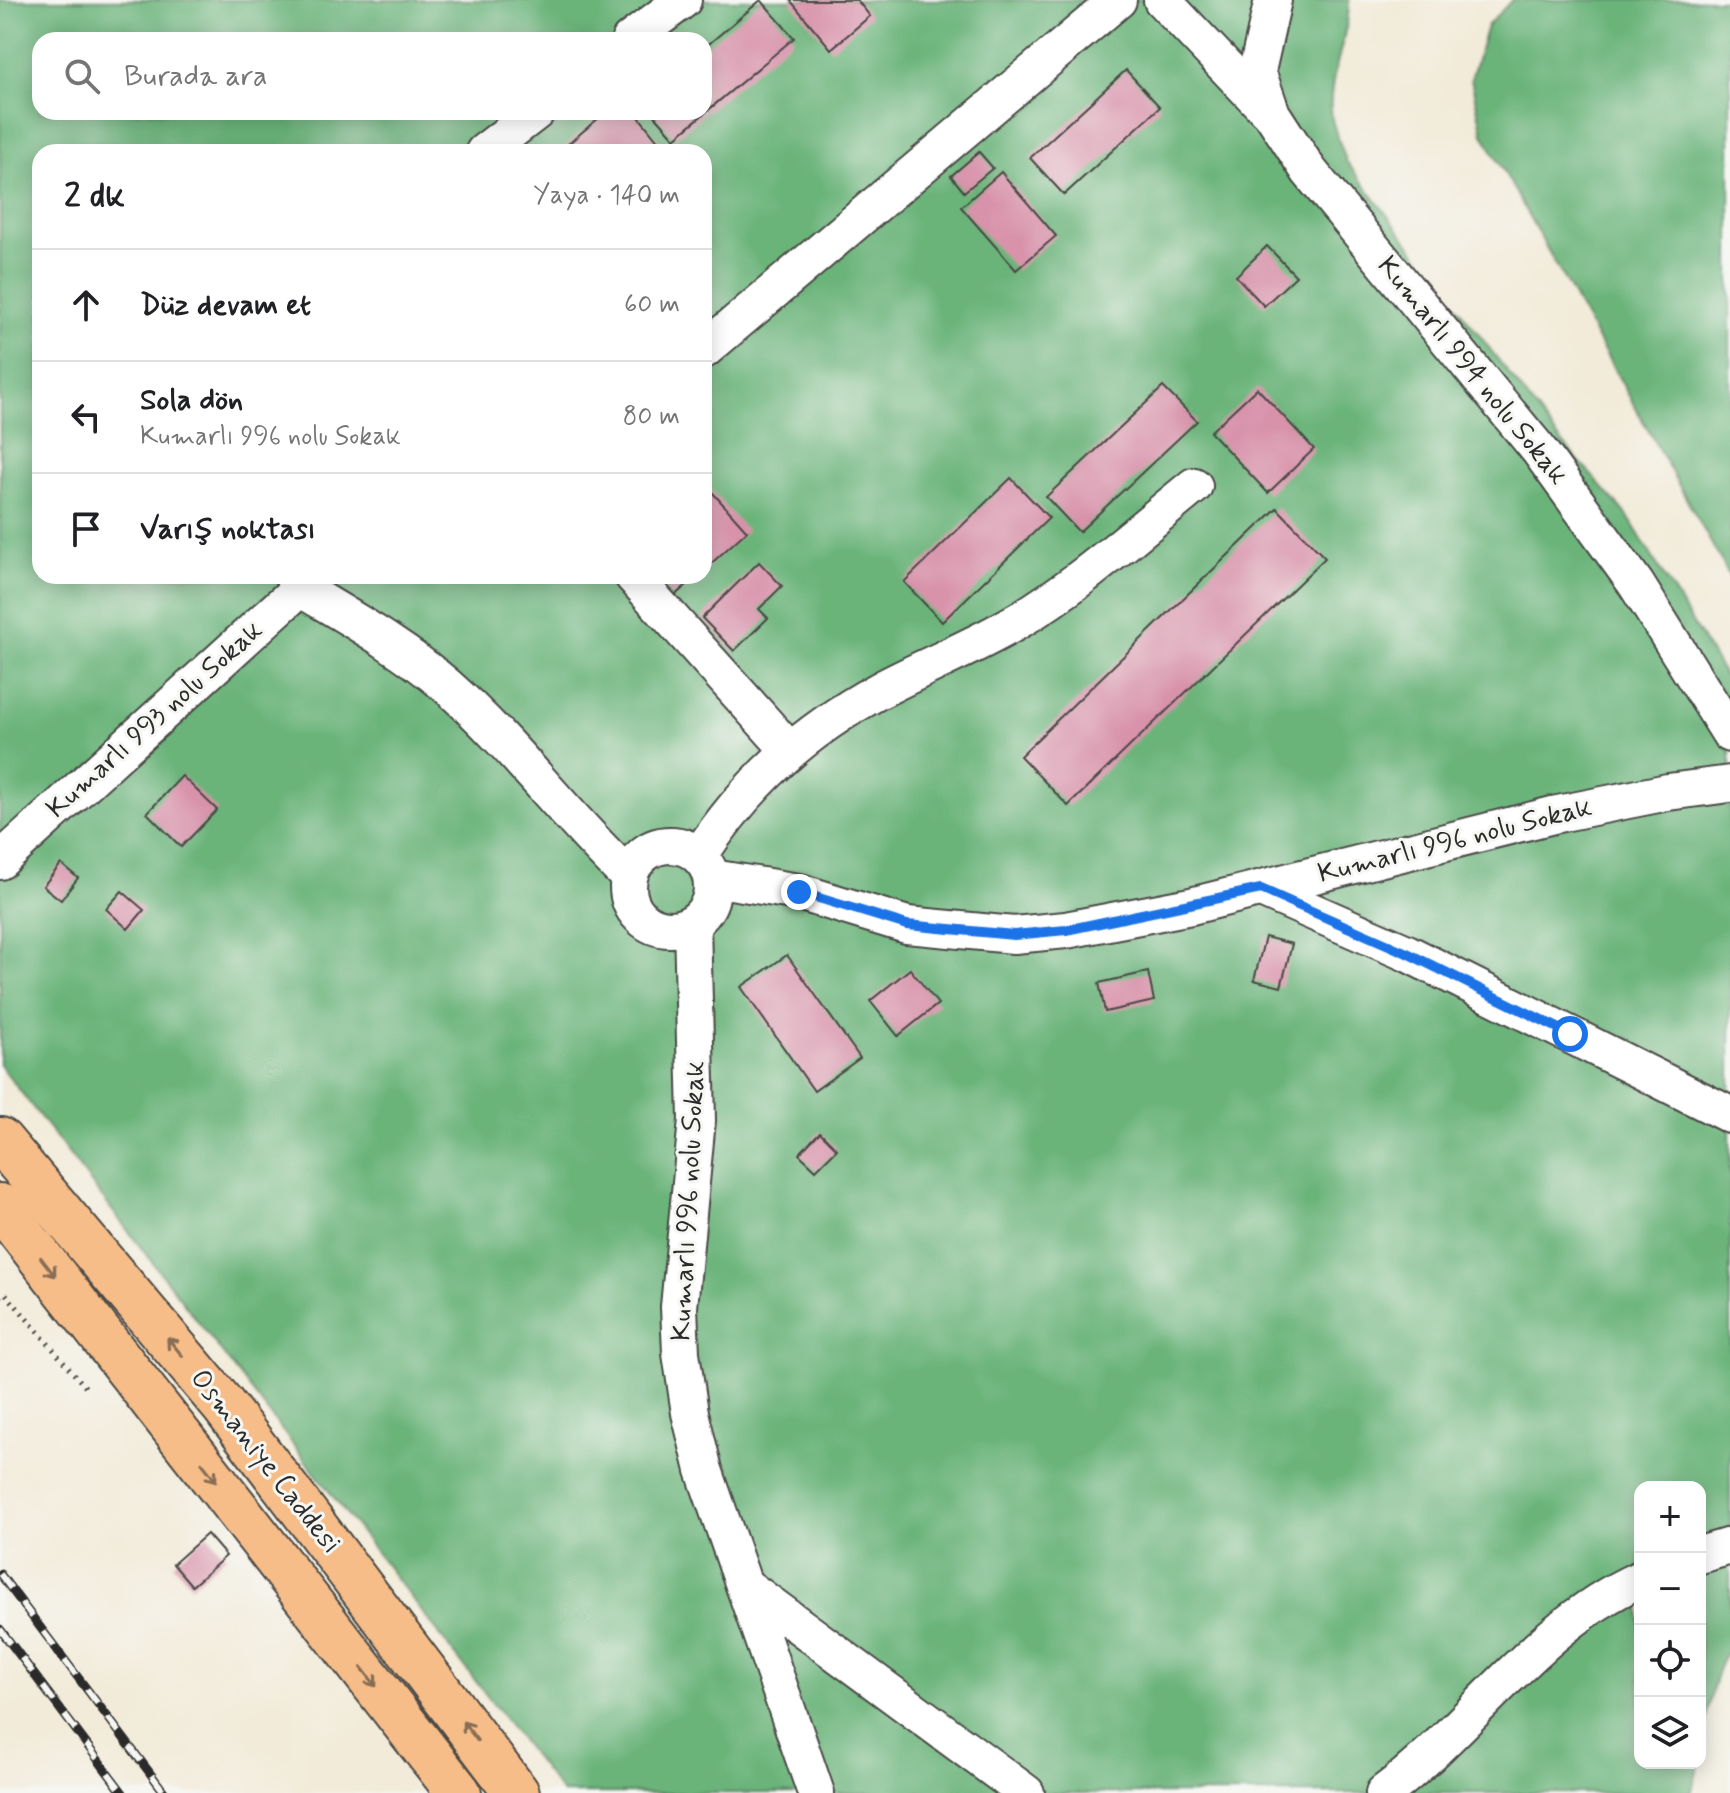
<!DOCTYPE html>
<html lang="tr">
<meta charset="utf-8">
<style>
:root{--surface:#fff;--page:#f6f6f6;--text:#202124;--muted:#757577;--line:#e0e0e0}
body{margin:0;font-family:Mynerve,sans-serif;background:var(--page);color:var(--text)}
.controls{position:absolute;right:24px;bottom:24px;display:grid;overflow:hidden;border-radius:16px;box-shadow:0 4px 20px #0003}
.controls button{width:72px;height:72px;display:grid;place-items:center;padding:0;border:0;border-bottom:2px solid var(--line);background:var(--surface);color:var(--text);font:40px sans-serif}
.stop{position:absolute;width:24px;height:24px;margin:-18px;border:6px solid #1a73e8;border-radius:50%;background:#fff}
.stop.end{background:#1a73e8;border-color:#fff;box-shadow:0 2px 8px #0008}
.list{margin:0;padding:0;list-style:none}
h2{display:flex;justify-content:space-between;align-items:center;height:104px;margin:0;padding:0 32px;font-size:34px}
h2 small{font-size:26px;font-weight:400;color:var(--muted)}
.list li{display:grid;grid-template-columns:52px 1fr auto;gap:24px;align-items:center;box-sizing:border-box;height:112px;padding:0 32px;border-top:2px solid var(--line)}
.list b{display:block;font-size:30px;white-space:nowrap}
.list p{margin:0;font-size:26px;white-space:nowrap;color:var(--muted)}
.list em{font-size:26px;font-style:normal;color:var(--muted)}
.icon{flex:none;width:44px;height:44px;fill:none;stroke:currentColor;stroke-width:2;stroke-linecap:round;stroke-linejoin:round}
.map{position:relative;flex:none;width:1730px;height:1793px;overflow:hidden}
.search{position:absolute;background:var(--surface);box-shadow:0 4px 20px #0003;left:32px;top:32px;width:680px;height:88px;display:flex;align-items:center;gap:20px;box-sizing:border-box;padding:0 28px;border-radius:24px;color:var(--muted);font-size:30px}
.panel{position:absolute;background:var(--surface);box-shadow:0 4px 20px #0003;left:32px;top:144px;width:680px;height:440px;border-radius:24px}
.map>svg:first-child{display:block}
.forest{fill:#6bb47a;stroke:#4b7052;stroke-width:2;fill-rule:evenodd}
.building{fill:#d892aa}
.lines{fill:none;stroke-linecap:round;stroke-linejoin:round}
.minor-casing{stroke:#494845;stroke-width:40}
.highway-casing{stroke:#494845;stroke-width:48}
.path{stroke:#494845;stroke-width:5;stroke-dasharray:2 6;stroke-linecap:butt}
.minor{stroke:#fff;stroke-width:36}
.highway{stroke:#f7bd88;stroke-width:44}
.rail-casing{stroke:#2b2b2b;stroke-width:9}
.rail{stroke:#f6f6f2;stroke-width:6;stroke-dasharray:18;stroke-linecap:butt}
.oneway{stroke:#876d55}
.route{stroke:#1a73e8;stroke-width:10}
.labels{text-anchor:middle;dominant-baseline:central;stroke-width:6;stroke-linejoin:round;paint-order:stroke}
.street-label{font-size:28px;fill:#2b2b2b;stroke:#f6f6f2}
</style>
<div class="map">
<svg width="1730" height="1793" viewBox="0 0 1730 1793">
<rect width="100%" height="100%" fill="#f6f6f2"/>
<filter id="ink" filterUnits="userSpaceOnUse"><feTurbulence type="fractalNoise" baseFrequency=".0125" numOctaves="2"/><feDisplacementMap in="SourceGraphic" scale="16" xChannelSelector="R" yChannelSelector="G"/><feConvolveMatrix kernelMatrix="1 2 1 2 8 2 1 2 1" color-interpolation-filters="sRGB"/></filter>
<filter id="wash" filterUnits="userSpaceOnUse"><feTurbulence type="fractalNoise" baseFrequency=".006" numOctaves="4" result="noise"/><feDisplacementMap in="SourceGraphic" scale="32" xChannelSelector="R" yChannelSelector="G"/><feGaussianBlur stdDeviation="1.8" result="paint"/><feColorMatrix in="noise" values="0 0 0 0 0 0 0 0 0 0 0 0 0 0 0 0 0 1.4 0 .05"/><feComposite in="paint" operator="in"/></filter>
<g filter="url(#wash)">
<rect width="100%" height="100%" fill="#f2ebd9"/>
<!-- forest -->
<g class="forest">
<path d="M0 0H1349C1349 38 1328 74 1331 112 1332 128 1342 146 1346 161L1555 434 1627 515 1730 685V1649C1707 1673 1704 1757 1691 1793H562L0 1065ZM40 40H704V112H40ZM40 152H704V576H40ZM1640 1487H1700V1763H1640Z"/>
<polygon points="1512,0 1730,0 1730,577 1483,134 1471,79 1487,26"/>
</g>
<g id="blocks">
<!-- building -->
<g class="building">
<polygon points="761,0 794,38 675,138 652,112 704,112 704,48"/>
<polygon points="790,0 857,0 870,16 831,49"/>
<polygon points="1126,70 1160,107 1064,195 1030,158"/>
<polygon points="606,112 635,112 667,152 565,152 562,149"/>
<polygon points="979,152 993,168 964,192 951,176"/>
<polygon points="1001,172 1056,236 1016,270 961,207"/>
<polygon points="1267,246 1296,276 1264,306 1236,276"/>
<polygon points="1163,387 1197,421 1079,532 1046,497"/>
<polygon points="1257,388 1314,449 1268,493 1210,432"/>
<polygon points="1011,478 1049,518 942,622 904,582"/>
<polygon points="704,483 747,531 704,570"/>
<polygon points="1277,508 1325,558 1068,806 1020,756"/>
<polygon points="759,562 782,586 759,609 768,618 734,651 702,618"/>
<polygon points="655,576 697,576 673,597"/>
<polygon points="182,776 217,810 181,847 147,813"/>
<polygon points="61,864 78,878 61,900 43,886"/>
<polygon points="122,891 144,910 128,929 106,909"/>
<polygon points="1265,937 1292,944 1281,987 1254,980"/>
<polygon points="787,955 860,1058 814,1091 741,987"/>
<polygon points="910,969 938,1004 898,1036 870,1001"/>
<polygon points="1148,972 1154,1001 1105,1012 1099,983"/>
<polygon points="820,1132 837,1149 816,1170 799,1154"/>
<polygon points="207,1534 226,1556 192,1586 173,1564"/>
</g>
</g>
</g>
<g filter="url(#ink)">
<use href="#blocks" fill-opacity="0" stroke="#494845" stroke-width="2"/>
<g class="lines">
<defs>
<g id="minor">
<polyline points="1162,0 1266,109"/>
<polyline points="1273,0 1257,71 1272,114 1309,171 1538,449 1636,584 1730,734"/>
<polyline points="630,40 683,0"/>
<polyline points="484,152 536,112"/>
<polyline points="704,350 1118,0"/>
<polyline points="633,576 790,751"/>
<path d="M300 588C351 619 402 647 447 686 513 744 565 816 629 877"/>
<circle cx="670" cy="887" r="42"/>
<path d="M699 856C747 783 803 732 880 690 925 666 972 648 1016 622 1080 584 1136 533 1194 486"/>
<polyline points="0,861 300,588 293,576"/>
<polyline points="712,878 799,892 907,925 1014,935 1066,930 1191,906 1553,815 1668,792 1730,784"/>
<polyline points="1261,889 1407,953 1730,1115"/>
<polyline points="692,924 697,1120 679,1307 681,1353 690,1413 704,1470 816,1793"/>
<polyline points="1700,1555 1730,1546"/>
<polyline points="744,1585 1026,1793"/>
<path d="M1384 1793C1473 1726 1537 1625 1640 1579"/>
</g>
<g id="highway">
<polyline points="0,1140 223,1405 517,1793"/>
<polyline points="0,1206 459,1793"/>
</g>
</defs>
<!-- minor casing -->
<use href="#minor" class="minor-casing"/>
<!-- highway casing -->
<use href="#highway" class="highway-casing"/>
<!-- path -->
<polyline class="path" points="0,1297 5,1293 87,1389"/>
<!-- minor -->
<use href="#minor" class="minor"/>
<!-- highway -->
<use href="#highway" class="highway"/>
<defs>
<g id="rail">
<polyline points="0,1574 165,1793"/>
<polyline points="0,1629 123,1793"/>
</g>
</defs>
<!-- rail casing -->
<use href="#rail" class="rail-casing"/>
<!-- rail -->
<use href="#rail" class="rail"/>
</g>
<!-- one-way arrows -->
<defs><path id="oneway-shaft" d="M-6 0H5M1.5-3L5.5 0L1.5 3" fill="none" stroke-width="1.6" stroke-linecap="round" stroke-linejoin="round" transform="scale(2)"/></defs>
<g class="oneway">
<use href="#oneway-shaft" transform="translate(48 1267) rotate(52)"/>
<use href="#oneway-shaft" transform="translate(175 1347) rotate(-130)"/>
<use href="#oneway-shaft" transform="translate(209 1472) rotate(52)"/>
<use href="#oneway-shaft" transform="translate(369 1677) rotate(52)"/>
<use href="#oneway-shaft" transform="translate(470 1731) rotate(-127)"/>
</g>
</g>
<g class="lines" filter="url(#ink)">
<!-- route -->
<polyline class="route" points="799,892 907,925 1014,935 1066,930 1261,889 1407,953 1570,1034"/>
</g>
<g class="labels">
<!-- street labels -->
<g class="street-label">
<text transform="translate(1472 371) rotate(51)">Kumarlı 994 nolu Sokak</text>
<text transform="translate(155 720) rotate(-42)">Kumarlı 993 nolu Sokak</text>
<text transform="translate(1455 841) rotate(-14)">Kumarlı 996 nolu Sokak</text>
<text transform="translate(689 1201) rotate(-87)">Kumarlı 996 nolu Sokak</text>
<text transform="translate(265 1462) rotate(52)">Osmaniye Caddesi</text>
</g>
</g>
</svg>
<div class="controls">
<button>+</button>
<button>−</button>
<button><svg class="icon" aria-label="locate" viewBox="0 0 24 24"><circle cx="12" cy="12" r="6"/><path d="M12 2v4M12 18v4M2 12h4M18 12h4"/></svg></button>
<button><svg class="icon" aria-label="layers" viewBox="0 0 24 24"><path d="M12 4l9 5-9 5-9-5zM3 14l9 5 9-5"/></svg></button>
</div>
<div class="stop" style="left:1570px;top:1034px"></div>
<div class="stop end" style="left:799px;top:892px"></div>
<div class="search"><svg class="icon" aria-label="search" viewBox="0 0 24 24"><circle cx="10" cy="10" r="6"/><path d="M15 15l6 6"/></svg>Burada ara</div>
<section class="panel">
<h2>2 dk<small>Yaya · 140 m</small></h2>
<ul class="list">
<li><svg class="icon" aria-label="ahead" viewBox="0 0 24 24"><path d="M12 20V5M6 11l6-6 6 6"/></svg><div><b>Düz devam et</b></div><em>60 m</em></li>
<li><svg class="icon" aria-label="left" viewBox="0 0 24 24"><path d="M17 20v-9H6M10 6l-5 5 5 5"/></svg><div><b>Sola dön</b><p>Kumarlı 996 nolu Sokak</p></div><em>80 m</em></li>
<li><svg class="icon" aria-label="arrive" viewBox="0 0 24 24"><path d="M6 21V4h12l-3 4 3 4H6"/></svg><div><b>Varış noktası</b></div></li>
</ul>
</section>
</div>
